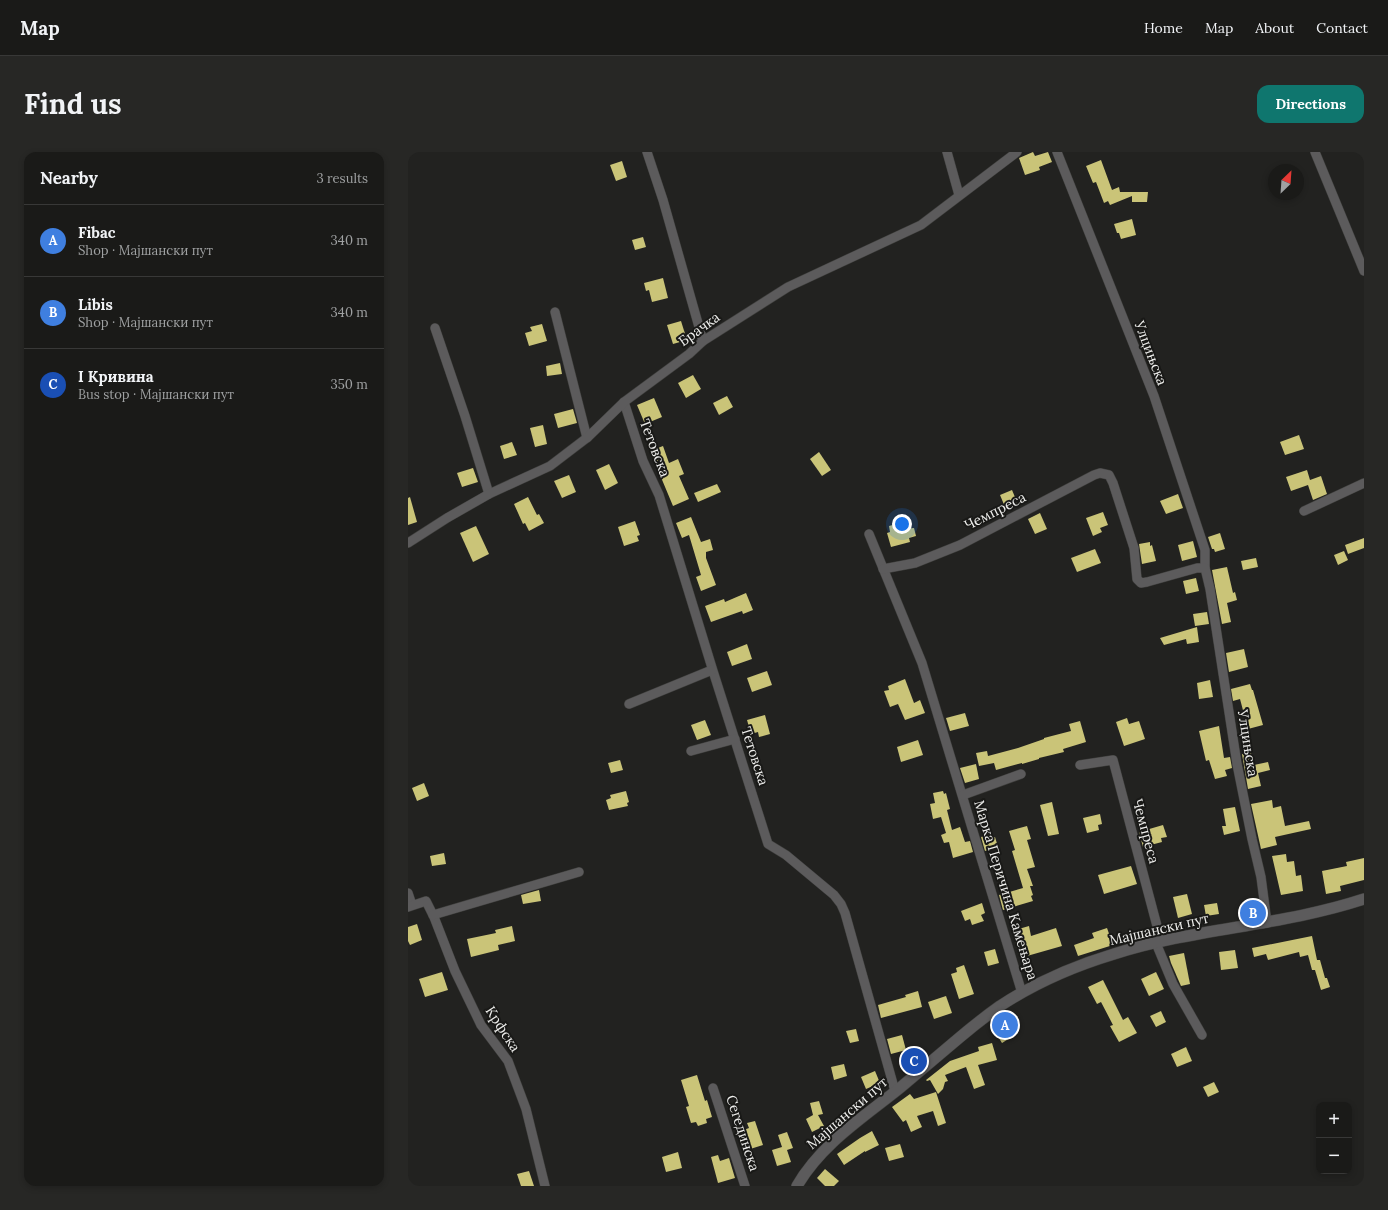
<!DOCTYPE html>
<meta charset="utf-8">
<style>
:root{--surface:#1a1a18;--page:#272725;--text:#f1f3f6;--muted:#9fa1a2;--line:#383837;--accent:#0f766e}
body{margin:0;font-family:Lora,serif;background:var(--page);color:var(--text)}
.controls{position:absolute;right:12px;bottom:12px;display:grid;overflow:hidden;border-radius:8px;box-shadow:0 2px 6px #0003}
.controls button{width:36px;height:36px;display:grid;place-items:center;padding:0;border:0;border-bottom:1px solid var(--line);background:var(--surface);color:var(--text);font:20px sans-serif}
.compass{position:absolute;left:860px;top:12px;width:36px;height:36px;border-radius:50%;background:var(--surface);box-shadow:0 2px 6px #0003;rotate:25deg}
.you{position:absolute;left:494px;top:372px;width:14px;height:14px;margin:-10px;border:3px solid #fff;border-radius:50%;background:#1a73e8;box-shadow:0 0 0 6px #1a73e833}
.badge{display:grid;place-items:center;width:26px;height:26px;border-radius:50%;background:var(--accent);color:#fff;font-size:13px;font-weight:700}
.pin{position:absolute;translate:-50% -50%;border:2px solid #fff;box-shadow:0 1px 4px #0006}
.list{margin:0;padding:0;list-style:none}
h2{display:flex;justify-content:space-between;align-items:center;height:52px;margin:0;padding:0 16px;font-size:17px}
h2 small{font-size:13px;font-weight:400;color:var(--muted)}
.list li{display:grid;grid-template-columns:26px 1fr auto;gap:12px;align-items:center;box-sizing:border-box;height:72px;padding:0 16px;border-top:1px solid var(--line)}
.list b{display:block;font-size:15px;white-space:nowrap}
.list p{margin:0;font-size:13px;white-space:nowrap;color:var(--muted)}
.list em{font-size:13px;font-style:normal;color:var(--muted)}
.map{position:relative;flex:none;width:956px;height:1034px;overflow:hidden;border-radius:12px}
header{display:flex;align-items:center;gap:24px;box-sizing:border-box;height:56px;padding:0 20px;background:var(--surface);border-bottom:1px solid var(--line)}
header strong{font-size:19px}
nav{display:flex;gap:22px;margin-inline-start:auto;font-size:14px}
.intro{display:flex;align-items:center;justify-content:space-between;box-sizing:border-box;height:96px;padding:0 24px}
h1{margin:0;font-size:28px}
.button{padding:10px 18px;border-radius:12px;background:var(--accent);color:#fff;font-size:14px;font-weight:700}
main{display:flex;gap:24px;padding:0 24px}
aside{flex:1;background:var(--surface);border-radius:12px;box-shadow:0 2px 6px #0003}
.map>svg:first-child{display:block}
.building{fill:#cac478}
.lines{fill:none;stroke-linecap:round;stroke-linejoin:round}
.minor-casing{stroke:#3f3f3d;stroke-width:10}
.tertiary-casing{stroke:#3f3f3d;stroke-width:12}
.minor{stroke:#5c5b5c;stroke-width:9}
.tertiary{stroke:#5c5b5c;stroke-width:11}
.labels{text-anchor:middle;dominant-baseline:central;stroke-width:4;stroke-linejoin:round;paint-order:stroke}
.street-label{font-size:14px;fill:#eeeeec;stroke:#191917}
</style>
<header>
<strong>Map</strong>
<nav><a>Home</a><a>Map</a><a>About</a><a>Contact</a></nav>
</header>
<div class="intro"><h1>Find us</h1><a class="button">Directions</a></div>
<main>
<aside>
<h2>Nearby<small>3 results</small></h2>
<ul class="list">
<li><span class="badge" style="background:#3f7fe0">A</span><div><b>Fibac</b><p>Shop · Мајшански пут</p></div><em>340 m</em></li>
<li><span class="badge" style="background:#3f7fe0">B</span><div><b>Libis</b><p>Shop · Мајшански пут</p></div><em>340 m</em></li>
<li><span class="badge" style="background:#1a4fb4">C</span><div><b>I Кривина</b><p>Bus stop · Мајшански пут</p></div><em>350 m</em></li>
</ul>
</aside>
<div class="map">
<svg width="956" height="1034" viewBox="0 0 956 1034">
<rect width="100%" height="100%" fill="#222220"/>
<!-- building -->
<g class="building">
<polygon points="625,0 627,4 640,0 644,10 631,15 632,18 617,23 611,6"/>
<polygon points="693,8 704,38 711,35 712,40 740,40 739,50 724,50 724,44 702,53 700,49 696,51 688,30 685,31 678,14"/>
<polygon points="214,9 219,25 208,29 202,13"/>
<polygon points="724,67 728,83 713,87 711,81 709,81 706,72"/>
<polygon points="235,85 238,95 227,98 224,88"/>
<polygon points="255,126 260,146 244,150 241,138 238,139 236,131"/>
<polygon points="273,169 279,188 265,192 259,173"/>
<polygon points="134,172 139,189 121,194 117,181 124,179 122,175"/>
<polygon points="152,211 154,222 139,224 138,214"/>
<polygon points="285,223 293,237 278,246 270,231"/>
<polygon points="319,244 325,255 311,263 305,251"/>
<polygon points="246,246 254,265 237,272 229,253"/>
<polygon points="165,257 169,271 150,276 146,262"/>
<polygon points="135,273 139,292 127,295 122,276"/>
<polygon points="891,283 896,297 877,303 872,290"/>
<polygon points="104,290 109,303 96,307 92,294"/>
<polygon points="255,294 261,311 270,307 276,322 271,324 281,347 265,354 242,299"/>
<polygon points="411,300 423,318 414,324 402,307"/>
<polygon points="201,312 210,331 197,338 188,318"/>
<polygon points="65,316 70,330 54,335 49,321"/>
<polygon points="899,318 902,328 913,324 919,342 905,348 900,333 883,339 878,325"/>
<polygon points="161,323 168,340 154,346 146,329"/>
<polygon points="309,332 313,340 290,350 286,341"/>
<polygon points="604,338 609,350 597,355 592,343"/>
<polygon points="770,342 775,356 758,362 752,349"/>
<polygon points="2,345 9,370 0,373 0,346"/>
<polygon points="120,345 129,363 131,362 136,371 121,379 117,371 115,372 106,352"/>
<polygon points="695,360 700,373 692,376 694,380 685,384 678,366"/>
<polygon points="632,361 639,377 627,382 620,367"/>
<polygon points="283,365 293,390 302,387 305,398 298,400 298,406 308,433 293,439 288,425 293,423 281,383 274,386 268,371"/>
<polygon points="227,369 232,383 229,384 231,389 216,394 210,375"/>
<polygon points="492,371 494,377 506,376 508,384 501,386 502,390 483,395 479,381 482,380 481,374"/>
<polygon points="68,374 81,402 65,410 52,381"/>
<polygon points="812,381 817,397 807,400 806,397 804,397 800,385"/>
<polygon points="956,386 956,396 940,402 937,393"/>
<polygon points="785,389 789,405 774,409 770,393"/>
<polygon points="742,390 742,394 744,393 748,409 734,412 731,392"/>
<polygon points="687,397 693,411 669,420 663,406"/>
<polygon points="936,399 940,408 930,413 926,403"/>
<polygon points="848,406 850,415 835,418 833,409"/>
<polygon points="819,415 825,441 827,440 829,448 819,451 823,470 814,472 804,418"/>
<polygon points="788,426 791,439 778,442 775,429"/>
<polygon points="338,441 345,458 335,462 334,459 303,470 297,454 316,447 317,450"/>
<polygon points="799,460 801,472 787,474 785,462"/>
<polygon points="789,475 791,490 779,492 778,487 756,493 752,486"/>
<polygon points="339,492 344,507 324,514 319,500"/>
<polygon points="836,497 840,515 821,520 818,501"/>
<polygon points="359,519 364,533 344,540 339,526"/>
<polygon points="497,527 506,551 512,548 517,561 497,568 490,552 482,555 476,539 481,538 480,534"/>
<polygon points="802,528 805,545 791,547 789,531"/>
<polygon points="842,532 844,538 845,538 855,573 840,577 832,547 825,549 823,537"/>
<polygon points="557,561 561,574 542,579 538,566"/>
<polygon points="357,563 362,582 351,585 350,580 343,582 339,568"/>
<polygon points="719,566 721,572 731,569 737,587 716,594 708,570"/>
<polygon points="297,568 303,583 289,588 283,573"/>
<polygon points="672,569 678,590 655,597 656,600 631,606 631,607 614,612 614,611 588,618 586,611 571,614 568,601 579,599 580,604 610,596 636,587 636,586 663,579 661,572"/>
<polygon points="811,574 816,606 822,605 824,616 817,618 819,624 807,627 801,608 798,609 791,579"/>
<polygon points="510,588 515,603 493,610 489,595"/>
<polygon points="843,601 846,613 860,610 862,618 850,621 853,634 840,637 834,602"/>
<polygon points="212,608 215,618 203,621 200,611"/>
<polygon points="568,612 571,627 557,631 552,616"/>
<polygon points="16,631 21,644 9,649 4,636"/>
<polygon points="218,639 221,650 219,651 220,654 201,658 198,648 203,646 202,643"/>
<polygon points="535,639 536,642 538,641 542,657 539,658 544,678 552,675 557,690 562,689 565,700 545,706 541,690 536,691 533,683 538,681 533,665 525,667 522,652 527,651 525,641"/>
<polygon points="864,648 865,656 873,654 877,674 901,669 903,677 867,685 869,693 853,697 843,652"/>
<polygon points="644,650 651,682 640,684 632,653"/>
<polygon points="827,655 832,679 816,683 814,674 818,674 815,657"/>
<polygon points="692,662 694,672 690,673 691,678 679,681 675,666"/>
<polygon points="755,673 759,685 753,686 754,690 735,695 731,680"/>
<polygon points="619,674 623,687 619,688 627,715 619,717 625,734 622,734 625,743 623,744 625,749 595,758 591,743 615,736 604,699 607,698 601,679"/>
<polygon points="583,682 584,686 587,685 590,695 577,699 573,685"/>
<polygon points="36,701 38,712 24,714 22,704"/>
<polygon points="878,702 879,710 886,709 888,724 893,723 895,739 873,743 864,704"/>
<polygon points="956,706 956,728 932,734 933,739 918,742 914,719 939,714 938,710"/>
<polygon points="723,714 729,732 696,742 690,723"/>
<polygon points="131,738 133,749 115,752 113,743"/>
<polygon points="779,742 784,762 770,766 765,745"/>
<polygon points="574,751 577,761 573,763 576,769 564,773 562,767 557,769 553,759"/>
<polygon points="809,751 811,762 798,764 796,753"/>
<polygon points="9,772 14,788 2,793 0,789 0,775"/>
<polygon points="104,774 107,789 90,793 91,798 63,805 59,787 88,781 87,778"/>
<polygon points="621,774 623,784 648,776 654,794 612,806 604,779"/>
<polygon points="699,776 705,793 670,804 666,793 686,786 684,781"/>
<polygon points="904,784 909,808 912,808 917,826 919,826 922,835 913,838 907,818 904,818 900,803 892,805 891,800 860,808 858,802 846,805 844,796"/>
<polygon points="587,797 591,811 580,814 576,800"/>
<polygon points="827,798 830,816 813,818 811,800"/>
<polygon points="776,801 782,832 773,834 763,811 761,804"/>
<polygon points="556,813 566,842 551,847 543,822 549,820 548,816"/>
<polygon points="34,820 40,838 17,845 11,827"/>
<polygon points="748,820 756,837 741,844 733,827"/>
<polygon points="695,828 715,868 720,865 729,881 711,890 702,874 705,873 693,850 689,852 680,835"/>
<polygon points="510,839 514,855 473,866 470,853 498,845 497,843"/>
<polygon points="538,844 544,861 526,867 520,850"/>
<polygon points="753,859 758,870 748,875 742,864"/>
<polygon points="600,865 610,881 594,891 584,875"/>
<polygon points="448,877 451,889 442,891 438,879"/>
<polygon points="494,883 498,898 483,902 479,887"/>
<polygon points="584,891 589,908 570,913 577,933 566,937 558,915 537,923 540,929 537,930 535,937 530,942 522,928 519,929 518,928 542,909 571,899 570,895"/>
<polygon points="778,895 784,909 769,915 763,902"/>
<polygon points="436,912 439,924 426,928 423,915"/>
<polygon points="467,919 472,931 458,937 453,925"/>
<polygon points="289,923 297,949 299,948 304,965 298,967 299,971 290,974 288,970 283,971 278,955 281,954 273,928"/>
<polygon points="806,930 811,940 800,945 795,935"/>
<polygon points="528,940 538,971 530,974 525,959 509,964 514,975 503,980 498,968 495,970 484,955 502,942 506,947"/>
<polygon points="411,949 415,962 410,963 416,974 404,980 398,967 405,963 402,951"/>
<polygon points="347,969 355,993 339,998 333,979 341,976 339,971"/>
<polygon points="464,979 471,993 457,1000 457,999 436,1013 429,1002 452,986"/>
<polygon points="379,980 385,996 379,998 383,1010 369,1014 364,998 374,995 370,983"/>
<polygon points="492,992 496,1005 481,1009 477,996"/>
<polygon points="270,1000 274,1016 258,1020 254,1005"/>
<polygon points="310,1003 312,1009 321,1006 327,1026 310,1031 303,1005"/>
<polygon points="417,1017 431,1029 426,1034 417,1034 409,1026"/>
<polygon points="121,1019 126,1034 113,1034 109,1022"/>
</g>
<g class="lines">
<defs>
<g id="minor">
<polyline points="239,0 255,48 295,189"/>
<polyline points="539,0 551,43"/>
<polyline points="649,0 746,244 797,398 797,416"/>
<polyline points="907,0 956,119"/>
<polyline points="147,160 179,286"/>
<polyline points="27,176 57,264 81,342"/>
<polyline points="216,250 235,309 251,343 305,519 360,692 378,703 426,743 433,752 437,761 487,939"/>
<polyline points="896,359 956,331"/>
<polyline points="461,382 514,511 614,841"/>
<polyline points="0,391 39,366 81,342 142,314 180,285 216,250 281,202 295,189 380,135 513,73 609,0"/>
<polyline points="475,417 507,411 552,393 686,323 692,321 701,323 705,331 726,396 729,427 733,431 739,430 789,416 797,416 802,437 829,612 844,687 853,725 859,771"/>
<polyline points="221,552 304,518"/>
<polyline points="283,599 327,587"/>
<polyline points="672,613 705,608 753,789"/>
<polyline points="555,643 613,622"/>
<polyline points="0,741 4,753"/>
<polyline points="0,755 18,749 26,765 47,819 73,873 100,909 118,957 137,1034"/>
<polyline points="25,763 171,720"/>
<polyline points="748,791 765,832 794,883"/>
<polyline points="305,936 337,1034"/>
</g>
<path id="tertiary" d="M389 1034C413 992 456 965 493 935 512 919 531 903 551 886 564 875 578 864 592 854 627 831 666 814 706 802 787 776 874 774 956 747"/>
</defs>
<!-- minor casing -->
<use href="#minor" class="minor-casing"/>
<!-- tertiary casing -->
<use href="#tertiary" class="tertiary-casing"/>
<!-- minor -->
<use href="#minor" class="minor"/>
<!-- tertiary -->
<use href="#tertiary" class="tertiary"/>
</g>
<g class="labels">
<!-- street labels -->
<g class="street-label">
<text transform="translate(291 177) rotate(-36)">Брачка</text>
<text transform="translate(743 201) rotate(69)">Улцињска</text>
<text transform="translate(247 296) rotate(69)">Тетовска</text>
<text transform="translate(587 359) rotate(-27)">Чемпреса</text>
<text transform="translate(840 591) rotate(81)">Улцињска</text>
<text transform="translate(347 604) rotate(72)">Тетовска</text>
<text transform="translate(738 679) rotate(75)">Чемпреса</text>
<text transform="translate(598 738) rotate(73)">Марка Перичина Камењара</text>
<text transform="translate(751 777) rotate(-13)">Мајшански пут</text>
<text transform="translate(95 877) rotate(57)">Крфска</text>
<text transform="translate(439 961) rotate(-41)">Мајшански пут</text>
<text transform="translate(335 981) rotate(72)">Сегединска</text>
</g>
</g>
</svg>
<div class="controls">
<button>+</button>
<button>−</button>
</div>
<svg class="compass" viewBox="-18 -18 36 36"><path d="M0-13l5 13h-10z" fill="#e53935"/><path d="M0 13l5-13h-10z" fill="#9fa1a2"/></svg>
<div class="you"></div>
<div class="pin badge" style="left:597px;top:873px;background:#3f7fe0">A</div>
<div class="pin badge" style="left:845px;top:761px;background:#3f7fe0">B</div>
<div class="pin badge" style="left:506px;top:909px;background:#1a4fb4">C</div>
</div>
</main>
